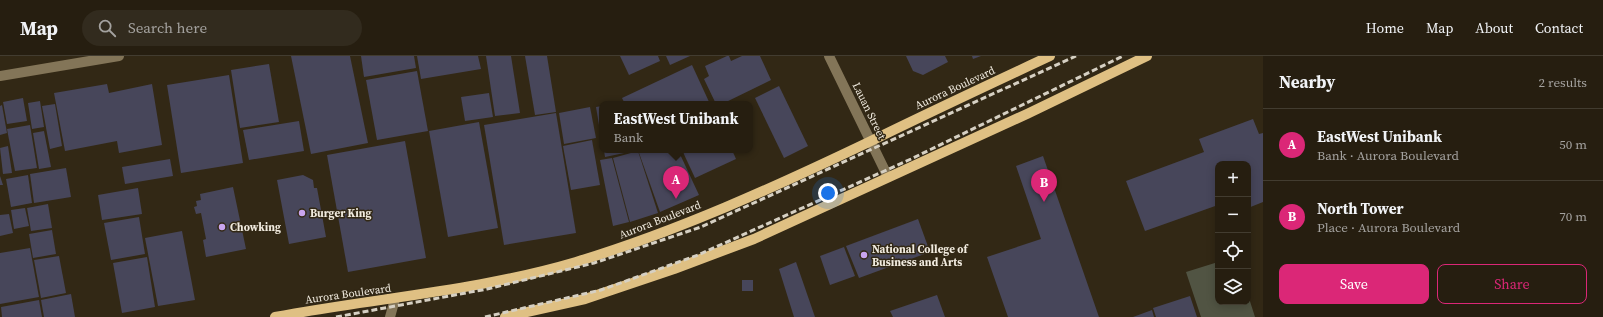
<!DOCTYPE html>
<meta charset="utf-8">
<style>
:root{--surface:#261e10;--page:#322b1e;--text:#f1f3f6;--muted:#a4a29f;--line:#423c30;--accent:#db2777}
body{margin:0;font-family:"Source Serif 4",serif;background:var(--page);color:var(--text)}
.controls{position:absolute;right:12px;bottom:12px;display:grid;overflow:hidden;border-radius:8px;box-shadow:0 2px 10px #0003}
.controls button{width:36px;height:36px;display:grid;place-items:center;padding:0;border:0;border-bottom:1px solid var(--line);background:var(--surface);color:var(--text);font:20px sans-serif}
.you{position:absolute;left:828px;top:137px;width:14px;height:14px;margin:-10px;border:3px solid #fff;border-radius:50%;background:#1a73e8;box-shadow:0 0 0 6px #1a73e833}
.badge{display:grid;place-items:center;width:26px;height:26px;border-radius:50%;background:var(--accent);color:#fff;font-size:13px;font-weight:700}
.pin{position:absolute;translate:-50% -33px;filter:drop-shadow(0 1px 2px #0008)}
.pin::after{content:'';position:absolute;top:21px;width:14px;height:12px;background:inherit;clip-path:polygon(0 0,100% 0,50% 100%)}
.popup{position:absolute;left:599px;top:45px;width:154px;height:52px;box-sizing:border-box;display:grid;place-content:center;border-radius:8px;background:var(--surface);filter:drop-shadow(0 1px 3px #0005);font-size:13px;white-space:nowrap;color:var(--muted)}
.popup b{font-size:15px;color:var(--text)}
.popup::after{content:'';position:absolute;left:50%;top:100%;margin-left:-8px;border:8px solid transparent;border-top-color:var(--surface)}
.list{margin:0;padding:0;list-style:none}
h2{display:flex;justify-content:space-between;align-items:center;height:52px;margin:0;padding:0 16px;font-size:17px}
h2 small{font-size:13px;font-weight:400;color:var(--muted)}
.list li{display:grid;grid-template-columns:26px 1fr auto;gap:12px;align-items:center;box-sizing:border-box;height:72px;padding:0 16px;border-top:1px solid var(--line)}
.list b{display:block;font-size:15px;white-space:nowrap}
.list p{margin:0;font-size:13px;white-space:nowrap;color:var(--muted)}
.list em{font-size:13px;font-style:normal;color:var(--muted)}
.actions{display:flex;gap:8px;padding:12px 16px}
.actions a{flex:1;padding:9px 0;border:1px solid var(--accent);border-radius:8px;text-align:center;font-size:14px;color:var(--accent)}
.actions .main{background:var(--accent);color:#fff}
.icon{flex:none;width:22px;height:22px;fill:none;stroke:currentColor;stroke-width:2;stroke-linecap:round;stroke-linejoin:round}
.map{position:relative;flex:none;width:1263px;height:261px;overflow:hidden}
header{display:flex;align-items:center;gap:24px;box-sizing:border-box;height:56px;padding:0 20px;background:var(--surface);border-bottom:1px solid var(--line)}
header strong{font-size:19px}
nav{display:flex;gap:22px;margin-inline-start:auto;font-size:14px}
.search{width:280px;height:36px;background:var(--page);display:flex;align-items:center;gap:10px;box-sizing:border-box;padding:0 14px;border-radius:22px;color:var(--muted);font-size:15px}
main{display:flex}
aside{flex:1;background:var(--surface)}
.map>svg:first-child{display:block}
.green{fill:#515443}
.building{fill:#47465a}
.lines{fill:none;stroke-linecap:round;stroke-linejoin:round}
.minor{stroke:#837558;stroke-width:10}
.major{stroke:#dfc083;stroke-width:10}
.rail{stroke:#d6d0c3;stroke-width:3;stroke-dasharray:6 3;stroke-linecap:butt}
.poi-dot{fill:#c9a5ee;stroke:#322815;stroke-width:1.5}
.labels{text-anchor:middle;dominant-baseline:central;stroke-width:3;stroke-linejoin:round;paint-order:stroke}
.street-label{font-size:11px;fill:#f1ebdf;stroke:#322815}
.poi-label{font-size:11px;font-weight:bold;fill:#f1ebdf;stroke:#322815;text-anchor:start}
</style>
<header>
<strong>Map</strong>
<div class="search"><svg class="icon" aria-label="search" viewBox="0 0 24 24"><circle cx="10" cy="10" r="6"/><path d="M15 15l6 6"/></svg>Search here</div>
<nav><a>Home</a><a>Map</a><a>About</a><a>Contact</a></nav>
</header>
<main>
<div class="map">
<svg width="1263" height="261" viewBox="0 0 1263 261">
<rect width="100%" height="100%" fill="#322815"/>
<!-- green -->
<polygon class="green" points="1218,206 1218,246 1248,246 1248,239 1255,261 1201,261 1186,216"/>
<!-- building -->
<g class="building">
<polygon points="291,0 350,0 368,87 311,98"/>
<polygon points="361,0 414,0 416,12 364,21"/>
<polygon points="417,0 478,0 481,13 421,23"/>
<polygon points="486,0 511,0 520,57 495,60"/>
<polygon points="525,0 547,0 556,56 535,59"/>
<polygon points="620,0 658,0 660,5 629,19"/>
<polygon points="666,0 690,0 670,9"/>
<polygon points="727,0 729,0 731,5 742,0 760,0 771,24 722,48 716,48 704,23 709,20 705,10"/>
<polygon points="906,0 945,0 948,6 923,19 913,15"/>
<polygon points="972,0 981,0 973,3"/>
<polygon points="269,8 279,66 240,72 231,14"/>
<polygon points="692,9 710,48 625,48 622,42"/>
<polygon points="417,15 428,75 377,84 366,24"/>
<polygon points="229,19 243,107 181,117 167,29"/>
<polygon points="107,28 109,37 152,28 162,89 119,97 117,85 65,95 54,37"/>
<polygon points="779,30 808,90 784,102 755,42"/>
<polygon points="489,37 493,61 465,65 461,41"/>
<polygon points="23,42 27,65 7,68 3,46"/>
<polygon points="40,45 44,71 32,73 28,47"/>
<polygon points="55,48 62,90 50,93 42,50"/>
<polygon points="2,49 7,77 0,79 0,50"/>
<polygon points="602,50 602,81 601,81 596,51"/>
<polygon points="590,51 596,82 564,88 559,57"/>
<polygon points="556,57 576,177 504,189 484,69"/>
<polygon points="1253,63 1259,78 1263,77 1263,146 1248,152 1248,108 1218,108 1218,149 1145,175 1126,125 1204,96 1199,83"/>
<polygon points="299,65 304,95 249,104 243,74"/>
<polygon points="479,66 498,172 448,181 429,75"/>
<polygon points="30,69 37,112 15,115 7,73"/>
<polygon points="44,75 51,111 39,113 33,77"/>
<polygon points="592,84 600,129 571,134 563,90"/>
<polygon points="405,85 426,202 348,216 327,99"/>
<polygon points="8,90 12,117 3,118 0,92"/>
<polygon points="604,94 629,94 629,96 605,101"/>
<polygon points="638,94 678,94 699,139 660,156"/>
<polygon points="682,94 732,94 736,103 695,122"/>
<polygon points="638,95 658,157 630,166 613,102"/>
<polygon points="1043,100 1099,261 1008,261 987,201 1041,183 1016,110"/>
<polygon points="612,102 629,166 613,170 600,104"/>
<polygon points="170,103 173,120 125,128 122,111"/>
<polygon points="66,112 71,141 34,147 30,118"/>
<polygon points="28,119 32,147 11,151 6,123"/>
<polygon points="303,119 313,124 314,132 317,132 326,181 289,188 277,124"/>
<polygon points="0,120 3,129 0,129"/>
<polygon points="233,131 246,193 206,201 203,184 206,183 201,157 196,158 194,151 197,150 196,145 201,144 200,138"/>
<polygon points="138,132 142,158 102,164 98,139"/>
<polygon points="48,148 52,172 31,175 27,152"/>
<polygon points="25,152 29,170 14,173 11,154"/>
<polygon points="9,158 13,177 0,180 0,159"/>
<polygon points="139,161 145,198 111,204 104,167"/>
<polygon points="918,163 930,196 859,222 846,190"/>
<polygon points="52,174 56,198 33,202 29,178"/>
<polygon points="182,175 195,244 158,250 145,182"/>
<polygon points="844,191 855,220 830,229 820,200"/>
<polygon points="30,192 39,241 0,248 0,197"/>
<polygon points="59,200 66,237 41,242 34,204"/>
<polygon points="147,201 155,251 122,257 113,207"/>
<polygon points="796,206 815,261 794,261 779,213"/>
<rect x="742" y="224" width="11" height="11"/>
<polygon points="71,238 75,261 44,261 41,244"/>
<polygon points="937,239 945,261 893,261 890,255"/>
<polygon points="1190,240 1197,261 1156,261 1153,252"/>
<polygon points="39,244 42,261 2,261 1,251"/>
<polygon points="1152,254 1154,261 1133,261"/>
</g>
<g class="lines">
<!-- minor -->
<g class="minor">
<polyline points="829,0 888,121"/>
<polyline points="0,20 119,0"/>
<polyline points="390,261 395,243"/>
</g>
<!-- major -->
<g class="major">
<path d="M275 261C375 242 478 235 576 206 678 175 775 131 871 85 930 56 990 28 1050 0"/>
<polyline points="505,261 585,243 674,213 754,183 1027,58 1147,0"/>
</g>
<!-- rail -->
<g class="rail">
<polyline points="336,261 487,233 594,207 701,171 1076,0"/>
<polyline points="485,261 601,234 698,199 911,103 1123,0"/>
</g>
</g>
<!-- markers -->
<g class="poi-dot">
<circle cx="302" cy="157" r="4"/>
<circle cx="222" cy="171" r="4"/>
<circle cx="864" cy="199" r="4"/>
</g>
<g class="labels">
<!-- street labels -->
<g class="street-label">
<text transform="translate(955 32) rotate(-25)">Aurora Boulevard</text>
<text transform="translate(869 55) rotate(64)">Lauan Street</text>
<text transform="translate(660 164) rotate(-21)">Aurora Boulevard</text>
<text transform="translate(348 238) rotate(-8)">Aurora Boulevard</text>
</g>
<!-- poi labels -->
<g class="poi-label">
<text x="310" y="157">Burger King</text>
<text x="230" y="171">Chowking</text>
<text x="872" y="193">National College of<tspan x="872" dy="13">Business and Arts</tspan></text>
</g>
</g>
</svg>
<div class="controls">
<button>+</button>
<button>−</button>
<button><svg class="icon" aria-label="locate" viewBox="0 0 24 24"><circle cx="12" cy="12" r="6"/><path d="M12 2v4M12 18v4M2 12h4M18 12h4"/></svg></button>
<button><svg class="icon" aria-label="layers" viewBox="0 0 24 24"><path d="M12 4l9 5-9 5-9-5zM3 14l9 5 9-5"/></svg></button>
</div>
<div class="you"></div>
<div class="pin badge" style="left:676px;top:143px">A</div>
<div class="popup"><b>EastWest Unibank</b>Bank</div>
<div class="pin badge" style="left:1044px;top:146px">B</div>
</div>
<aside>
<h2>Nearby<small>2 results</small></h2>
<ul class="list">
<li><span class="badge">A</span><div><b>EastWest Unibank</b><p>Bank · Aurora Boulevard</p></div><em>50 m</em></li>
<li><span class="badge">B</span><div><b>North Tower</b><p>Place · Aurora Boulevard</p></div><em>70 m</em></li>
</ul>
<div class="actions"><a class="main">Save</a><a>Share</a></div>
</aside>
</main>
